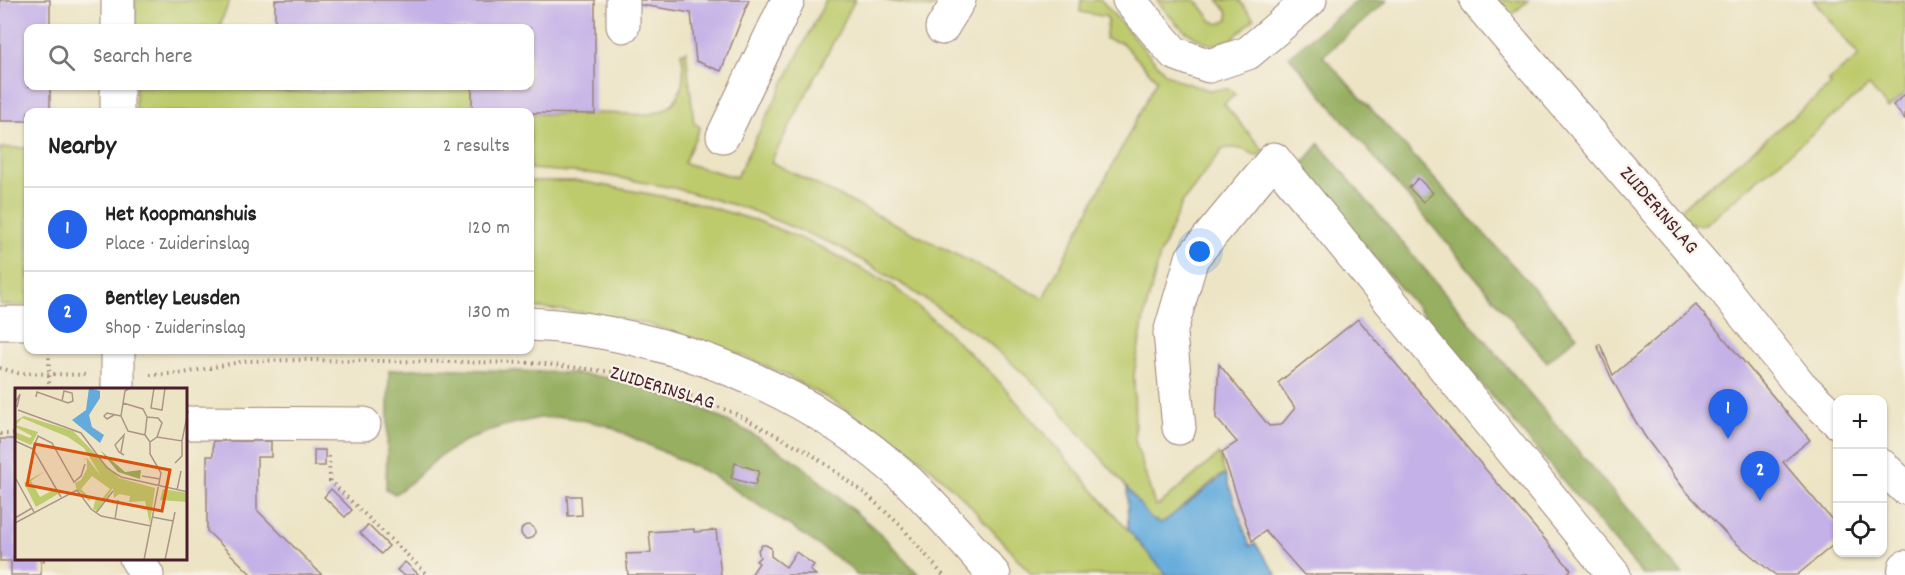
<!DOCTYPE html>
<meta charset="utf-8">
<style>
:root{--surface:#fff;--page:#f6f6f6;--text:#222;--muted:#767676;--line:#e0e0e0;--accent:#2563eb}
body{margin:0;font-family:Dekko,sans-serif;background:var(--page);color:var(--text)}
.controls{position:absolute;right:18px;bottom:18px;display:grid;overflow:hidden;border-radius:12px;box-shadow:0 2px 4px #0004}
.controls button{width:54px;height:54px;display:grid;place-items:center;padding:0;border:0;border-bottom:2px solid var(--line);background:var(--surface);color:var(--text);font:30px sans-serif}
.you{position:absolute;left:1200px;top:252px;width:21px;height:21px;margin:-15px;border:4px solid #fff;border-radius:50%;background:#1a73e8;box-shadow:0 0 0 9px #1a73e833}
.badge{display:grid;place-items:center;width:39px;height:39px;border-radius:50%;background:var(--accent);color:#fff;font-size:20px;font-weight:700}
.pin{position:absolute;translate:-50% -50px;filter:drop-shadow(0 2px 3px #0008)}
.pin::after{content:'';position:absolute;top:32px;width:21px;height:18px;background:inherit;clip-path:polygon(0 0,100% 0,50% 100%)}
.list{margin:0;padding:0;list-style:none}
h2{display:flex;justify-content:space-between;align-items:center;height:78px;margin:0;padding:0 24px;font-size:26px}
h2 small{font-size:20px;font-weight:400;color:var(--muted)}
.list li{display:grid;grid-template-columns:39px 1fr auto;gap:18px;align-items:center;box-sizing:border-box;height:84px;padding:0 24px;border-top:2px solid var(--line)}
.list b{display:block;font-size:22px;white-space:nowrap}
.list p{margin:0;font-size:20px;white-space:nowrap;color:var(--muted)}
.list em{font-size:20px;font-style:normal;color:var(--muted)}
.icon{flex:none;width:33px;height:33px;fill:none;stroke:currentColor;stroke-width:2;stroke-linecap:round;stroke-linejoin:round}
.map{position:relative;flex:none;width:1905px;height:575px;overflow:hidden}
.search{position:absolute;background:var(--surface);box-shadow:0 2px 4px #0004;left:24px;top:24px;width:510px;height:66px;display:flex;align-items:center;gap:15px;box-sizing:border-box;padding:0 21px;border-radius:12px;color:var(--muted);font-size:22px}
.panel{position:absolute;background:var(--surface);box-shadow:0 2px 4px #0004;left:24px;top:108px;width:510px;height:246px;border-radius:12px}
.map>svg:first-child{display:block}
.green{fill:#bdcb6d;stroke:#84754c;stroke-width:1.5}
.forest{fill:#96af60;stroke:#706746;stroke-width:1.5}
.water{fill:#64abdb;stroke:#576583;stroke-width:1.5}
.building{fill:#c4b1e7}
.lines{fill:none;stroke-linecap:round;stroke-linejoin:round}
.minor-casing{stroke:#9c8278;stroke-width:35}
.path{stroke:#9c8278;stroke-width:4;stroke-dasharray:1.5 4.5;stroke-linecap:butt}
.minor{stroke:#fff;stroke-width:33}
.labels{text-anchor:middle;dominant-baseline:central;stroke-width:4.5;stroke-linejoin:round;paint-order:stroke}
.street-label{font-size:20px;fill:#4a1f2b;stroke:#f7f3e8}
.inset-road{fill:none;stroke:#ac9587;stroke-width:1.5}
.view{fill:#d8530f;fill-opacity:0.15;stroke:#d8530f;stroke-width:3}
.inset-edge{fill:none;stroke:#4a1f2b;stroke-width:3}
</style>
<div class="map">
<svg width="1905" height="575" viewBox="0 0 1905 575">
<rect width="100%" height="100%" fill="#f7f3e8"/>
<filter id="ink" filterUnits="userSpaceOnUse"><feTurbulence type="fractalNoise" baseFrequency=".0167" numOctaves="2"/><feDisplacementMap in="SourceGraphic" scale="12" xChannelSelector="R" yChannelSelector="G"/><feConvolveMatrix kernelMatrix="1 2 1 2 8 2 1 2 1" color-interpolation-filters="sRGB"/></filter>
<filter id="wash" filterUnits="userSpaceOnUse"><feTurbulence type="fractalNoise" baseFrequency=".008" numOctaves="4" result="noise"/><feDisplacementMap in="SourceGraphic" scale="24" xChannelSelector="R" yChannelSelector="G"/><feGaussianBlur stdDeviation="1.35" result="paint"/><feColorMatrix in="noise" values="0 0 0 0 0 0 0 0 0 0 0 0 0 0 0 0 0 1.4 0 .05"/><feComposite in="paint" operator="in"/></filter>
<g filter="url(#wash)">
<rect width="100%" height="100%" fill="#ede4c5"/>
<!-- green -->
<g class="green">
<polygon points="135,0 230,0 221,22 221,28 135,28"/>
<path d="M826 0H855L771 162 1043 298 1157 80 1122 43 1105 39 1108 21 1107 17 1080 12 1081 0H1101L1166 74 1182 82 1209 90 1229 89 1235 95 1224 104 1264 151 1257 156C1246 150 1236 146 1223 149L1182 203 1160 255 1144 317 1134 374 1135 440 1155 506 1159 505 1219 454 1225 474 1218 477 1165 521 1160 523 1150 518 1118 477 1042 390 984 339 908 288 838 246 748 209 674 188 598 174 530 169V114C554 114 579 114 603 113 622 113 645 118 663 110 684 101 686 72 681 53L686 51 694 123 700 127 684 163 736 177Z"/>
<polygon points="884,0 939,0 936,6 930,8"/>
<path d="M1157 0H1196L1212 21 1219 24 1228 19V13L1218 0H1239L1254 19 1232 39 1213 45C1185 36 1174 22 1157 0Z"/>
<polygon points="1496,0 1529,0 1510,16"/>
<path d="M1813 0H1905V94L1888 108 1869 86 1705 224C1691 227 1686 221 1679 211L1831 85 1828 81 1859 56Z"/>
<polygon points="135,86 252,86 253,91 380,92 380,86 472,86 472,112 135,112"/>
<rect x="0" y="148" width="28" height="157"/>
<polygon points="530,181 579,181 693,202 761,222 823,248 892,285 937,323 994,376 1167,575 1032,575 966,501 920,458 872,429 836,403 782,373 724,348 647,324 587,313 530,307"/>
</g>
<!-- forest -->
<g class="forest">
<polygon points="1357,0 1388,0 1323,56 1577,336 1547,362 1289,56"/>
<polygon points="1319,144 1683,575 1643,575 1299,168"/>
<polygon points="432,368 571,373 618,379 705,410 749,432 799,463 883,536 919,575 856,575 848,566 795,529 712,475 606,425 566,417 539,418 499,427 469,439 440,456 413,481 395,494 386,489 389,370"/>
</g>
<!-- water -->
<polygon class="water" points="1225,474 1250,546 1255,543 1277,575 1167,575 1128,530 1127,488 1150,518 1160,523 1165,521"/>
<g id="blocks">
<!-- building -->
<g class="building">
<polygon points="0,0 50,0 50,28 28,28 28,86 50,86 50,112 28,112 28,121 0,121"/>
<polygon points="275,0 595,0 595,114 472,112 472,86 530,86 530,28 275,28"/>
<polygon points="636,0 749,0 721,71 696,61 691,13 635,4"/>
<polygon points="1905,94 1905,119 1893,105"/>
<polygon points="1418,178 1433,193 1423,202 1409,188"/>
<polygon points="1696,305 1810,440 1783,462 1838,527 1838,541 1797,575 1776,575 1770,571 1730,538 1684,489 1646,438 1631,414 1611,377 1597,345 1600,344 1613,375"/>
<polygon points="1358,319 1571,570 1565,575 1304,575 1265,531 1252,541 1222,452 1237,442 1216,418 1219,364 1269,426 1281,425 1295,408 1278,383"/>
<polygon points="0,439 16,439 16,558 44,558 44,561 41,561 41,575 11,575 11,561 0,561"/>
<polygon points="213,441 271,441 271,457 257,457 257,510 322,575 252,575 207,531 207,456 213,456"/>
<rect x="314" y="450" width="11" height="16"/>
<polygon points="735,463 759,471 755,485 731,478"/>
<polygon points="331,489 352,510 345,517 324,497"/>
<polygon points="567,496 581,496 582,515 568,516"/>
<polygon points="368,525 389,546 381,554 360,533"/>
<circle cx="528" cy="532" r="7"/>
<polygon points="694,529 694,532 716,530 721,575 628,575 626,554 651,553 649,532"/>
<polygon points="762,545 766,545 771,548 771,556 786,567 796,552 814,565 810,570 816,575 751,575 759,563 756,561 760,557 758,550"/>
<polygon points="405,562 415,571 419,575 403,575 397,570"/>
</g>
</g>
</g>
<g filter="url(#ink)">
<use href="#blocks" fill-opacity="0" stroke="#9c8278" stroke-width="1.5"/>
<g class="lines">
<defs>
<g id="minor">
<polyline points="1129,0 1174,53 1209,66 1248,53 1310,0"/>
<polyline points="1476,0 1720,284 1800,385 1838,422"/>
<polyline points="623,26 623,0"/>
<polyline points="118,28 118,0"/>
<polyline points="942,28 959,0"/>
<polyline points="117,112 117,86"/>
<polyline points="723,136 788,0"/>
<polyline points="0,323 28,323"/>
<path d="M530 324C666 331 808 388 908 481 939 511 966 543 994 575"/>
<polyline points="118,350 118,389"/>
<polyline points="186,423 364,424"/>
<polyline points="1179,428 1170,333 1192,258 1274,159 1614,575"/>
<polyline points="1882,466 1905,488"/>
<polyline points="136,558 147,575"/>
<polyline points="1904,575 1905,567"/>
</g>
</defs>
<!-- minor casing -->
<use href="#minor" class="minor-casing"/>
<!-- path -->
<g class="path">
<polyline points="0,368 18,373 85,375"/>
<polyline points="150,375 184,373 245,361 301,360 537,363 613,372 663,385 736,414 810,453 867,495 900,525 943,575"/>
<polyline points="49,389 49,350"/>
<polyline points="0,434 16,434"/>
<polyline points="329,456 330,481 428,575"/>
</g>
<!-- minor -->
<use href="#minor" class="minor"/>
</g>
</g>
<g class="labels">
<!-- street labels -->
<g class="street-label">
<text transform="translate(1658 211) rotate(49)">ZUIDERINSLAG</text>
<text transform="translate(662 389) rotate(17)">ZUIDERINSLAG</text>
</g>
</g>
<!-- overview -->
<g transform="translate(15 388)">
<rect width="172" height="172" fill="#ede4c5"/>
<path d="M9 28 58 43 104 90 140 100 135 136 130 113 114 114 115 108 104 106 99 110 98 100 82 123 78 121 81 110 86 112 95 101 77 88 66 101 76 111 74 113 61 100 60 95 66 92 72 81V71L67 72 72 70 86 88 69 60 53 49 7 30 1 37 23 44 16 57 0 50V44L15 50 17 48 0 39V33ZM30 83 16 93 25 109 40 101 43 106 21 119 9 95ZM148 101 172 105V114L145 112Z" fill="#bdcb6d"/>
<path d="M85 62 110 84 126 82 125 91 103 84Z" fill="#96af60"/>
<path d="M74 0 85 3V10L74 27 77 39 89 47 85 55 57 32 71 22Z" fill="#64abdb"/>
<path class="inset-road" d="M115 0 110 3 106 28 113 43 130 47 135 54 142 49 167 53 173 23M139 0 136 20 147 22 150 0M21 9 22 4 53 15 58 13 57 5 49 3 47 13M0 15 5 6 2 19M108 15 128 21 132 29M3 22 66 45 92 80 106 89 173 104M99 27 92 31 89 28 92 25 106 28M130 47 132 29 143 30 147 35 142 49M0 53 18 61M106 64 109 47 100 57 104 64 109 67M160 75 167 68V53M127 88 145 91M1 91 19 124M162 102 166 83M46 109 18 61 23 48 37 55 59 94 66 88 70 76M81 125 98 103M137 129 158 133M0 130 17 120M100 131 103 112M0 135 62 102 76 121 86 128 136 138M129 172 146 85 135 66V54M150 172 160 124"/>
<path class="view" d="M20 56 155 82 147 123 12 97Z"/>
<rect width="172" height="172" class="inset-edge"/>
</g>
</svg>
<div class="controls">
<button>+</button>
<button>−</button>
<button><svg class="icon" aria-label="locate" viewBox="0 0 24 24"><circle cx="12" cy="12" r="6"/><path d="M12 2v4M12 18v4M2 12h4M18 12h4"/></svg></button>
</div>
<div class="you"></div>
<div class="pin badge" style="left:1728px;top:439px">1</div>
<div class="pin badge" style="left:1760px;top:501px">2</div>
<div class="search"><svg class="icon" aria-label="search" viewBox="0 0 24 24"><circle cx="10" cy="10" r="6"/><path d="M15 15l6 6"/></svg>Search here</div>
<section class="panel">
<h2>Nearby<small>2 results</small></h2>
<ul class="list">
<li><span class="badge">1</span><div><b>Het Koopmanshuis</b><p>Place · Zuiderinslag</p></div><em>120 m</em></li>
<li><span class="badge">2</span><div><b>Bentley Leusden</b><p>Shop · Zuiderinslag</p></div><em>130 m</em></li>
</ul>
</section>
</div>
